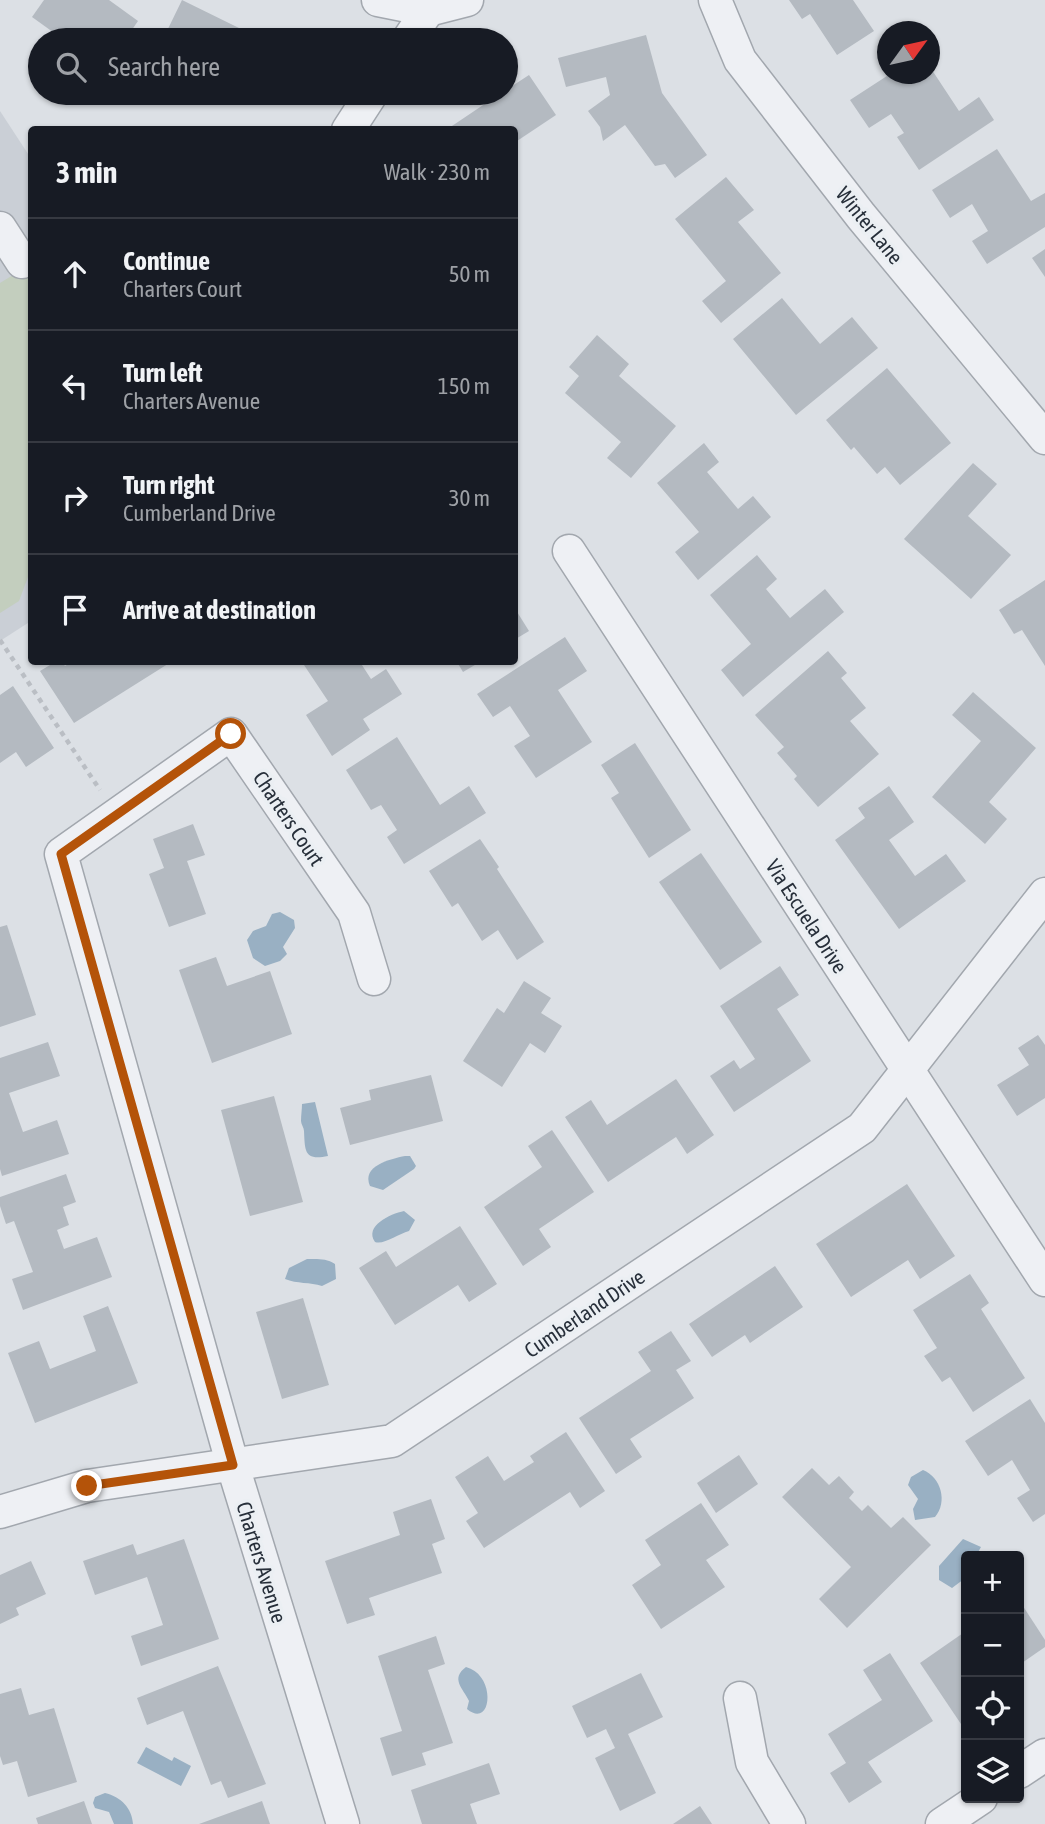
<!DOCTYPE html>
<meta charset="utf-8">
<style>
:root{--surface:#171b24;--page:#20242c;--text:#f1f3f6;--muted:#9ea1a6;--line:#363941}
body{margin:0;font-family:"Asap Condensed",sans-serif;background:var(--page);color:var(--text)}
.controls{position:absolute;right:21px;bottom:21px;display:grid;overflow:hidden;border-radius:7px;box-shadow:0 2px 5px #0004}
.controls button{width:63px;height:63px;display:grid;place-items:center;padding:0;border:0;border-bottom:2px solid var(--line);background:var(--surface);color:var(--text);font:35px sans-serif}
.compass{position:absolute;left:877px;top:21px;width:63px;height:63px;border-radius:50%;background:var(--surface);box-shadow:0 2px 5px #0004;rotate:57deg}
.stop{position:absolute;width:21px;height:21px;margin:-16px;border:5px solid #b45309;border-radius:50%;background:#fff}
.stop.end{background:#b45309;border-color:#fff;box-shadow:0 2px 7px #0008}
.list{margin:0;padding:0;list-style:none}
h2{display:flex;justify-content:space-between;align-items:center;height:91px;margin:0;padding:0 28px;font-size:30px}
h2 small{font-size:23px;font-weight:400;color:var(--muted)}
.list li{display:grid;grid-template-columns:46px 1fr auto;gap:21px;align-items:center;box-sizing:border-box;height:112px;padding:0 28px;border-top:2px solid var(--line)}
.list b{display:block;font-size:26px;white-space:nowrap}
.list p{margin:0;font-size:23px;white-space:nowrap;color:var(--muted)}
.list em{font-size:23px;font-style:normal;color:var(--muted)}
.icon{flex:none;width:38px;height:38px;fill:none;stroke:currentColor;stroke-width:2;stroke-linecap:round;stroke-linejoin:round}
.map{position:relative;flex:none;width:1045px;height:1824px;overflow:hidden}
.search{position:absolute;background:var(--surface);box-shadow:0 2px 5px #0004;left:28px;top:28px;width:490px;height:77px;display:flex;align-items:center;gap:18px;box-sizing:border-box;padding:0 24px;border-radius:38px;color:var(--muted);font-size:26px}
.panel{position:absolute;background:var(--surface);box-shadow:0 2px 5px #0004;left:28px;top:126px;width:490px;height:539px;border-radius:7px}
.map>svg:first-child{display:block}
.built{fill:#cacfd6}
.green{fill:#c3cebe}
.water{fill:#99b0c3}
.building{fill:#b4bac1}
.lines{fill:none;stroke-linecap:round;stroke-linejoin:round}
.minor-casing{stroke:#a2a7ae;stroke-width:35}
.path{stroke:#babec4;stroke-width:4.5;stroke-dasharray:5 5;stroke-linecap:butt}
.minor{stroke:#eef0f4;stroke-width:32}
.route{stroke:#b45309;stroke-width:9}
.labels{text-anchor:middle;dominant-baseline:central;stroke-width:7;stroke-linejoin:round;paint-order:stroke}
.street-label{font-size:21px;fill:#272f3a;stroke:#ebeff3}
</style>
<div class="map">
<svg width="1045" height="1824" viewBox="0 0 1045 1824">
<rect width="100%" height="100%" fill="#dce0e5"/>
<!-- built -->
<polygon class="built" points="0,111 32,160 31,621 0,641"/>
<!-- green -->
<polygon class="green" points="31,264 31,569 19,601 0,613 0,283"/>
<!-- water -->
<g class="water">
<polygon points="280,912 294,920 295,928 283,947 287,954 280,961 265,966 253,958 247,940 253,931 266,926 272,914"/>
<path d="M315 1102 328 1156C304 1161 305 1151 304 1131 304 1128 301 1124 301 1121 301 1115 302 1109 302 1104Z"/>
<path d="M405 1156H410L416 1166 414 1169 383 1190 370 1186C361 1166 390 1159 405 1156Z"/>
<path d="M404 1211 415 1220 409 1231C398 1234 384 1245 375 1242 364 1226 390 1214 404 1211Z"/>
<path d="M307 1259C317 1259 326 1258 335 1264L336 1279 322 1286C310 1282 297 1284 285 1279L289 1268Z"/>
<path d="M923 1470C941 1477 948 1502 935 1517L915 1520 913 1509 918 1499 908 1485 911 1477Z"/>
<polygon points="963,1539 981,1547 977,1554 966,1556 964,1579 952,1588 939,1580 939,1566"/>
<path d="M466 1667C497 1675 492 1730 467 1709L469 1701C463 1688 450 1679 466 1667Z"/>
<polygon points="146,1747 172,1761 174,1757 191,1766 181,1786 137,1763"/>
<path d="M105 1793C121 1797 132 1808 133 1824H114L109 1812 95 1808 93 1803 95 1797Z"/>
</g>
<!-- building -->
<g class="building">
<polygon points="44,0 109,0 138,21 125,40 64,40 32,17"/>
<polygon points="182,0 239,28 238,31 257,40 152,40 157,30 165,35"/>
<polygon points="789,0 853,0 874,31 837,55 810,14 802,19"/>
<polygon points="646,35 662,93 707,155 675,178 665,164 655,166 625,125 603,141 600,127 588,111 610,95 606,77 566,87 558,58"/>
<polygon points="930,67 959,111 979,97 994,120 919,170 897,137 904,133 891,114 869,128 850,100 890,74 930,74"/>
<polygon points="529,75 556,115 514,143 514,130 446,130 501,93 506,93 506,90"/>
<polygon points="997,149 1031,201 1045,193 1045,227 987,264 972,241 988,231 972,204 950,218 932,190"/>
<polygon points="726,177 754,210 738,222 781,273 721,323 702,301 726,281 675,219"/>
<polygon points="1045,249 1045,277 1032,258"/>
<polygon points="782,298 820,344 852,317 878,348 796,415 733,339"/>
<polygon points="597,335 629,364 619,376 676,426 631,478 607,458 621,442 565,393 579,376 569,367"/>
<polygon points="887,368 951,443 900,485 885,467 877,474 854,447 851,450 826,420"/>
<polygon points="704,443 719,462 707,472 738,509 753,496 771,517 698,580 675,552 699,532 657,483"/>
<polygon points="973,463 997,484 968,516 1011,555 971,599 904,539"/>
<polygon points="757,555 777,579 766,589 790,618 825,589 844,612 743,697 721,670 751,644 710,595"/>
<polygon points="1045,580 1045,666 1022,630 1014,634 999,610"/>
<polygon points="514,607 529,631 514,640"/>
<polygon points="565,637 587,671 558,690 592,742 536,778 514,746 530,736 510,706 493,717 477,694"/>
<polygon points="828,651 847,673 841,678 866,708 850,721 879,754 818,807 794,779 797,776 777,753 784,747 755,715"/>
<polygon points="55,662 62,662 65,666 72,662 171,662 74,723 40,671"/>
<polygon points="302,662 360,662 371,679 386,669 402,694 363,719 370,730 332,756 306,715 328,701"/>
<polygon points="457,662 480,662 463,672"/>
<polygon points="13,686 54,748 26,767 16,752 0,763 0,695"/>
<polygon points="973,692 1036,748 989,802 1007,819 985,844 932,797 981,741 952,715"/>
<polygon points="397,737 440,805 469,786 486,813 404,864 387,837 397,830 381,805 371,810 346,770"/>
<polygon points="635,743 691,830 649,858 611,798 619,793 601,765"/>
<polygon points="889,786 914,822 889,840 915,876 946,854 966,881 899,929 835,840 865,818 858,808"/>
<polygon points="193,824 205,855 187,861 206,914 169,927 149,874 164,868 153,839"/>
<polygon points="480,839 499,867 497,869 544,942 517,960 498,930 482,941 458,903 452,907 429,871"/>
<polygon points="701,853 762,942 720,970 659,882"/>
<polygon points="7,925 36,1015 0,1027 0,927"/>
<polygon points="216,957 227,986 270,971 292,1034 212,1063 179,970"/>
<polygon points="780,966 799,995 777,1009 811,1061 734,1112 710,1076 734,1060 740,1069 755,1059 720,1006"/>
<polygon points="524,981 551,998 541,1013 562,1026 545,1053 530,1043 502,1087 463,1061 497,1008 504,1013"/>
<polygon points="1038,1035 1045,1045 1045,1098 1017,1116 997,1085 1029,1065 1018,1048"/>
<polygon points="48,1042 60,1076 9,1093 23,1132 57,1120 69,1154 2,1176 0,1169 0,1058"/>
<polygon points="431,1075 443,1121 350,1145 340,1108 371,1100 369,1090"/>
<polygon points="676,1079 714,1135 687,1154 676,1137 608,1182 565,1117 591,1100 607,1125"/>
<polygon points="274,1096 303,1202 250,1216 221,1110"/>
<polygon points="552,1130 594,1192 539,1229 551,1247 523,1266 484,1207 542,1167 528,1146"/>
<polygon points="66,1174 76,1202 63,1207 69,1225 57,1230 64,1249 97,1237 112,1277 23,1310 12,1279 33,1272 14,1221 6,1224 0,1206 0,1197"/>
<polygon points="907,1184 955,1256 920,1279 908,1260 851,1297 816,1244"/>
<polygon points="460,1226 497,1284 469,1302 458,1285 395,1325 359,1268 386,1251 396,1267"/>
<polygon points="775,1266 803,1307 750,1343 745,1335 712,1357 689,1324"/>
<polygon points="970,1274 989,1303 981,1309 1025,1378 973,1412 950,1377 942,1382 924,1356 937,1348 913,1310"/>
<polygon points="303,1298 329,1385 282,1399 256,1312"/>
<polygon points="108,1306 138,1383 35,1423 8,1353 39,1341 50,1369 96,1351 83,1316"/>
<polygon points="671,1331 691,1361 676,1370 694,1398 630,1439 642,1457 616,1474 579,1418 651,1371 638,1352"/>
<polygon points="1030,1399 1045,1423 1045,1514 1033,1522 1017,1498 1030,1490 1012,1460 988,1476 965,1441"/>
<polygon points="566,1432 605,1491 580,1508 570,1492 484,1548 466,1521 478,1513 455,1477 488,1456 504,1481 534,1462 530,1456"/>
<polygon points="739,1455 758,1484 716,1513 697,1483"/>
<polygon points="812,1468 829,1485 839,1476 854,1492 849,1498 862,1511 868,1505 891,1528 903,1517 931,1545 847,1628 819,1599 851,1567 782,1497"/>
<polygon points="431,1499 445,1539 432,1544 442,1573 369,1598 375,1615 347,1624 325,1561 400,1535 393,1512"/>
<polygon points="701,1503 729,1545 706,1560 725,1587 661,1629 632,1585 661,1565 645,1540"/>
<polygon points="184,1539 219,1639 141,1666 131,1636 163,1625 147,1577 95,1595 83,1561 133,1544 137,1555"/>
<polygon points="31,1561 46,1594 16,1608 19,1615 0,1624 0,1575"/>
<polygon points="1019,1600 1045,1640 1045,1647 1019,1665"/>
<polygon points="966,1631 966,1729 965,1730 920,1663"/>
<polygon points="436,1636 445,1664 428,1670 453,1743 422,1753 426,1765 392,1776 380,1738 402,1731 378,1656"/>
<polygon points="890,1653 933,1721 868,1762 882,1782 849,1803 830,1773 846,1763 828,1734 882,1700 863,1670"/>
<polygon points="218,1666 266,1784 228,1798 221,1781 211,1785 183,1711 147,1725 137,1698"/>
<polygon points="641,1673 663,1717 628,1734 656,1793 620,1811 595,1758 615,1748 606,1729 587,1738 572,1706"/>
<polygon points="21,1688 29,1715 54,1708 77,1782 28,1797 17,1761 3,1765 0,1756 0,1694"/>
<polygon points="489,1763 500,1794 470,1804 477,1824 422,1824 411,1790"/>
<polygon points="84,1801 92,1824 38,1824 36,1818"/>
<polygon points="262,1801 270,1824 199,1824"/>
<polygon points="700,1806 712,1824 673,1824"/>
</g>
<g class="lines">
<defs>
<g id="minor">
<polyline points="378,0 428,10 467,0"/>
<polyline points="715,0 740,60 861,216 1045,438"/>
<polyline points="408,40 428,10"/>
<polyline points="348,130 372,93"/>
<polyline points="0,228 22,262"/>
<polyline points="569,551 1045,1280"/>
<polyline points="0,1512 87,1486 392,1441 862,1128 1045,894"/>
<polyline points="740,1698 752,1762 789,1824"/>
<polyline points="1019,1772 1045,1755"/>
<polyline points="343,1824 233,1466 61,854 231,734 354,913 374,979"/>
<polyline points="942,1824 981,1798"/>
</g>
</defs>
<!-- minor casing -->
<use href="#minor" class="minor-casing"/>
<!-- path -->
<polyline class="path" points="0,640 100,790"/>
<!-- minor -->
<use href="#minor" class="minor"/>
</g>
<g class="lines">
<!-- route -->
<polyline class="route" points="87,1486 233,1465 61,854 231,734"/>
</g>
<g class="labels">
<!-- street labels -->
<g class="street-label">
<text transform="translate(870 225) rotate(51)">Winter Lane</text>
<text transform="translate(289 818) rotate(56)">Charters Court</text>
<text transform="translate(807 916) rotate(57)">Via Escuela Drive</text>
<text transform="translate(584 1313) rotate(-34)">Cumberland Drive</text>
<text transform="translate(262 1562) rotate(73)">Charters Avenue</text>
</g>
</g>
</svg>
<div class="controls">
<button>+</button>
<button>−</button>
<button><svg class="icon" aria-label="locate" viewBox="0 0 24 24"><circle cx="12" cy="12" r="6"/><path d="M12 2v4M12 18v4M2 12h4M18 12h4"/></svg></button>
<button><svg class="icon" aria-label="layers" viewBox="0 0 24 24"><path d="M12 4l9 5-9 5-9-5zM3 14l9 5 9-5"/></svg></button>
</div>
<svg class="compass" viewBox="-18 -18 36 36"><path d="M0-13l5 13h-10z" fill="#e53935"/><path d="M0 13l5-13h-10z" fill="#9ea1a6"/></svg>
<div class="stop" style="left:231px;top:734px"></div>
<div class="stop end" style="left:87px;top:1486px"></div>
<div class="search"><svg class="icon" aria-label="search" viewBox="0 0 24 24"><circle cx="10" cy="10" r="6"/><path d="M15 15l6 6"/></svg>Search here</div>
<section class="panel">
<h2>3 min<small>Walk · 230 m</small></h2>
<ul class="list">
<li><svg class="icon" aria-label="ahead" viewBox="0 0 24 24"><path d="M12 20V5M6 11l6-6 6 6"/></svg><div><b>Continue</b><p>Charters Court</p></div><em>50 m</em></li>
<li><svg class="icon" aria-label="left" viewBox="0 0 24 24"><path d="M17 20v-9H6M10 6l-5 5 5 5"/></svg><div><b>Turn left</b><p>Charters Avenue</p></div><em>150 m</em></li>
<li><svg class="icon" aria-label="right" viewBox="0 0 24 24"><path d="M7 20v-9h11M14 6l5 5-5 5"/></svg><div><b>Turn right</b><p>Cumberland Drive</p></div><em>30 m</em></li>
<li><svg class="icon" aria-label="arrive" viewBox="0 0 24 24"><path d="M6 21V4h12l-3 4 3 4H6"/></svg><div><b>Arrive at destination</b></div></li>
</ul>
</section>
</div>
